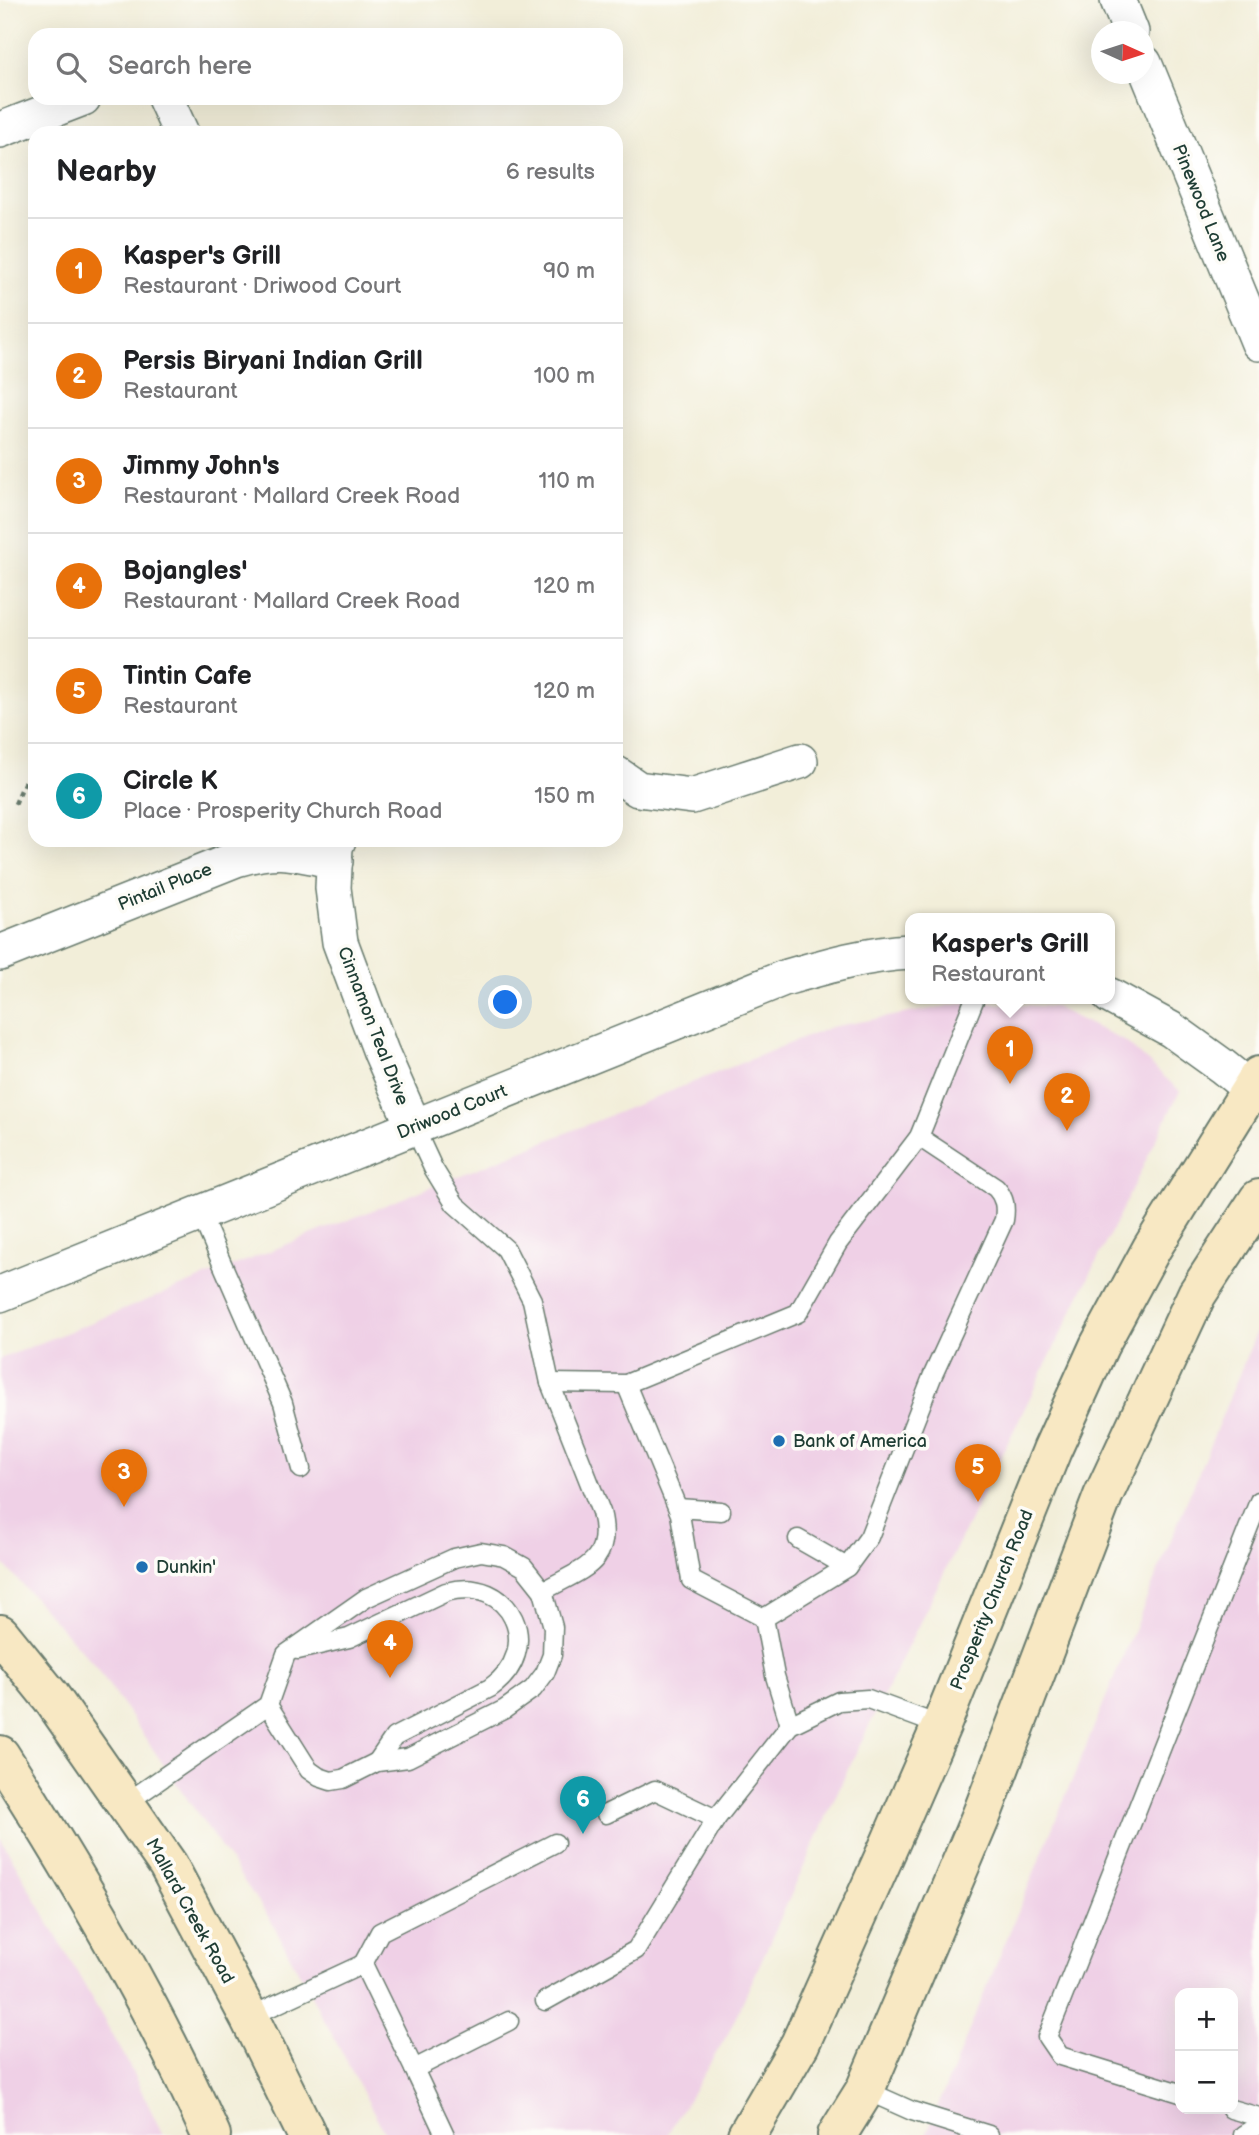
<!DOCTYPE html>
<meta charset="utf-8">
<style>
:root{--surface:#fff;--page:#f2f2f2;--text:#202124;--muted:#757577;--line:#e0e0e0;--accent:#7c3aed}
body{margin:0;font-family:"Balsamiq Sans",sans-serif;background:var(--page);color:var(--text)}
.controls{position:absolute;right:21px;bottom:21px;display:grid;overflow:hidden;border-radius:14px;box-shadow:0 7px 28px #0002}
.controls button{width:63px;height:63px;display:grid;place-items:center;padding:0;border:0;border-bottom:2px solid var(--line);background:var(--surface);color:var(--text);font:35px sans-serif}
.compass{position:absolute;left:1091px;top:21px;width:63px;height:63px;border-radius:50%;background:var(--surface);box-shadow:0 7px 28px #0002;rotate:93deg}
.you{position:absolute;left:506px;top:1003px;width:24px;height:24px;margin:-18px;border:5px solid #fff;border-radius:50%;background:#1a73e8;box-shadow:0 0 0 10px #1a73e833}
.badge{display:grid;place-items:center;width:46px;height:46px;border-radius:50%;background:var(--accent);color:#fff;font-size:23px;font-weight:700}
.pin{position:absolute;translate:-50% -58px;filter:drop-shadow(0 2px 4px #0008)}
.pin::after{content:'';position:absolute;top:37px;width:24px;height:21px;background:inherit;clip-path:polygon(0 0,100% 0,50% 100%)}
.popup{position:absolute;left:905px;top:913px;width:210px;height:91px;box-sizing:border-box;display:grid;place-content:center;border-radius:14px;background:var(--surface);filter:drop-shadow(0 2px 5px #0005);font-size:23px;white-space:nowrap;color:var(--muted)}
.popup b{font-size:26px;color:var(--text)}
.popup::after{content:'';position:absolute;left:50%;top:100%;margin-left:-14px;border:14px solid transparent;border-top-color:var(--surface)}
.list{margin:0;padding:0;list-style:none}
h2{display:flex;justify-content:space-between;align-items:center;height:91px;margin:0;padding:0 28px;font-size:30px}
h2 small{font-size:23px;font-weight:400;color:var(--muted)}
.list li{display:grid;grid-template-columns:46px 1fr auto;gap:21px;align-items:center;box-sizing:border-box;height:105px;padding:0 28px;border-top:2px solid var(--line)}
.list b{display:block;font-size:26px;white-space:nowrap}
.list p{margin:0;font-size:23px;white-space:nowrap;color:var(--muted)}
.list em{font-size:23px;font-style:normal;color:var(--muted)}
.icon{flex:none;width:38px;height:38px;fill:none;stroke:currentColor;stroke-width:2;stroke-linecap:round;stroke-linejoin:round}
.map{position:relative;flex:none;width:1259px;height:2135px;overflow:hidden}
.search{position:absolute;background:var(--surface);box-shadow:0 7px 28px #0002;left:28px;top:28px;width:595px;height:77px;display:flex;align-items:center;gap:18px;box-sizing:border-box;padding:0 24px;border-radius:21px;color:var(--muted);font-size:26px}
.panel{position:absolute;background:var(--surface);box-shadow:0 7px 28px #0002;left:28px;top:126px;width:595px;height:721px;border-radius:21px}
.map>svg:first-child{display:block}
.built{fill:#efd0e6;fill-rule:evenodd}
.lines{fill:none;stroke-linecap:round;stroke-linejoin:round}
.lane-casing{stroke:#697b6e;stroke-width:21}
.street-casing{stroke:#697b6e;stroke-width:38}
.secondary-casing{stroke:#697b6e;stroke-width:42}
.path{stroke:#697b6e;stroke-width:4.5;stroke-dasharray:5 5;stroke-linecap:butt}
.lane{stroke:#fff;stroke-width:18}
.street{stroke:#fff;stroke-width:35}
.secondary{stroke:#f8e8c3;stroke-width:38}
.poi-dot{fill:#1f6fb2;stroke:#fdfcf7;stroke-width:2.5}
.labels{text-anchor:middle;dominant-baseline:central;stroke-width:7;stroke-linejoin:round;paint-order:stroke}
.street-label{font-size:18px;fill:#1f3d34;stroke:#fdfcf7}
.poi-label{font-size:18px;fill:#1f3d34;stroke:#fdfcf7;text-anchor:start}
</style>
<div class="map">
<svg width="1259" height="2135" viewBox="0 0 1259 2135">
<rect width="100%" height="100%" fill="#fdfcf7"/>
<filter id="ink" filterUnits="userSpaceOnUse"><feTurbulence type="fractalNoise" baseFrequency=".0143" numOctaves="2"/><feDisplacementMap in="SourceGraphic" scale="14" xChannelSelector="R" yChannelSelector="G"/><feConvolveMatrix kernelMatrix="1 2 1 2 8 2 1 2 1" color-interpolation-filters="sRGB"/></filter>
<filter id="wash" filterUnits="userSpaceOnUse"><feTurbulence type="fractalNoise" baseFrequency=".00686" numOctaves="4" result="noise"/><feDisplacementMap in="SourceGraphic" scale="28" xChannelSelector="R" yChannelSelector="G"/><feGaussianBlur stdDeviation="1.57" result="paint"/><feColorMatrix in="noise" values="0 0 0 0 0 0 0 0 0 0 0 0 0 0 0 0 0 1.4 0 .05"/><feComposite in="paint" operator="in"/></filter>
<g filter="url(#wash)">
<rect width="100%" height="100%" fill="#f2eed9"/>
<!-- built -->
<g class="built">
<polygon points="970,1002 1055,1007 1126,1042 1180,1091 848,1769 729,2032 667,2135 386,2135 270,1919 97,1668 0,1560 0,1359 831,1027"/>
<path d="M1259 1329V2135H926L1254 1338ZM1180 1993H1233V2109H1180Z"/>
<polygon points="0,1837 124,2055 163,2135 0,2135"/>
</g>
</g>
<g filter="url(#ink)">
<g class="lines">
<defs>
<g id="lane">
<path d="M414 1127 433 1168 455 1204 506 1249 532 1300 550 1383 601 1512C614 1564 581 1569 543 1591"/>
<polyline points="200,1213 283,1403 301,1469"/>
<polyline points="550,1383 626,1384 798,1313 838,1243 919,1137 975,998"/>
<polyline points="626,1384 680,1514 691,1580 764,1618"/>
<polyline points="678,1508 721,1511"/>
<polyline points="798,1539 847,1567"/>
<path d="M298 1650 349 1638 446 1592C511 1574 546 1649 490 1688L394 1737 377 1762"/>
<path d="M790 1725 775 1676 764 1618 847 1567 869 1537 932 1377 1004 1220C1006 1207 1005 1198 996 1188L919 1137"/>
<polyline points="126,1803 268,1705 286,1654 366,1598 454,1558 481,1552 504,1556 524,1567 543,1591 553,1627 552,1655 545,1673 533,1689 505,1709 408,1758 377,1762 343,1779 331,1781 319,1777 309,1770 268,1705"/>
<polyline points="606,1814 655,1790 716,1819"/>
<polyline points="363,1964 380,1932 555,1843"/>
<polyline points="545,2001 636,1950 716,1819 790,1725 839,1701 868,1699 941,1726"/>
<polyline points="249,2017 363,1964 414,2069"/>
<polyline points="865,2090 912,2111 989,2135"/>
<polyline points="1180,2093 1060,2056 1047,2037 1259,1501"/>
<polyline points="1231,2109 1259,2117"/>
<polyline points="445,2135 414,2069 509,2021"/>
<polyline points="1243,2135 1259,2125"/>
</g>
<g id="street">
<polyline points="1118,0 1131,32"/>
<polyline points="1144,63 1259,343"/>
<polyline points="165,98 181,133"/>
<polyline points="0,130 83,98"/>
<polyline points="616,774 638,789 692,796 800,761"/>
<polyline points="338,840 335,847 333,888 340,942 381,1052 414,1127"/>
<path d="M0 953 236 859C279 846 292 852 335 861"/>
<polyline points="1110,996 1172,1030 1222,1066 1259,1096"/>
<path d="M0 1294 784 978C826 966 867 954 910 952"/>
</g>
<g id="secondary">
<polyline points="0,1634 51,1697 168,1865 249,2017 307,2135"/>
<path d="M0 1755C78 1877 152 2003 211 2135"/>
<polyline points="747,2135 800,2044 891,1841 941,1726 1052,1450 1099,1346 1152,1248 1259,1076"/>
<polyline points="837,2135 865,2090 982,1814 1103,1496 1197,1294 1259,1199"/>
</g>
</defs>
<!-- lane casing -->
<use href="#lane" class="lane-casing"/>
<!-- street casing -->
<use href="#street" class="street-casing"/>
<!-- secondary casing -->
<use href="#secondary" class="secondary-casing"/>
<!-- path -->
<polyline class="path" points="15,804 35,758"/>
<!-- lane -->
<use href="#lane" class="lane"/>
<!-- street -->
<use href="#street" class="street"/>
<!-- secondary -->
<use href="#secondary" class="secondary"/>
</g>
</g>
<!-- markers -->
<g class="poi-dot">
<circle cx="779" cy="1441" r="7"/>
<circle cx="142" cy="1567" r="7"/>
</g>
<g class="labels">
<!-- street labels -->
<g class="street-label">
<text transform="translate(1201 203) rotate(68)">Pinewood Lane</text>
<text transform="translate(165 887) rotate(-22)">Pintail Place</text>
<text transform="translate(373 1026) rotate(69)">Cinnamon Teal Drive</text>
<text transform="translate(452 1112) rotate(-22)">Driwood Court</text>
<text transform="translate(992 1600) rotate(-68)">Prosperity Church Road</text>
<text transform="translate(190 1911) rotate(61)">Mallard Creek Road</text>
</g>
<!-- poi labels -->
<g class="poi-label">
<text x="793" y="1441">Bank of America</text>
<text x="156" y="1567">Dunkin'</text>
</g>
</g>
</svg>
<div class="controls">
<button>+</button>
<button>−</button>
</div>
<svg class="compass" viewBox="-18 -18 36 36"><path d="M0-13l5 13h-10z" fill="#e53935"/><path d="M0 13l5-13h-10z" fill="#757577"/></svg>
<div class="you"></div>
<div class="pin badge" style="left:1010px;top:1084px;background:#e8710a">1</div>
<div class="popup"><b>Kasper's Grill</b>Restaurant</div>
<div class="pin badge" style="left:1067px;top:1131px;background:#e8710a">2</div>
<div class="pin badge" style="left:124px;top:1507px;background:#e8710a">3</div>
<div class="pin badge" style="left:390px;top:1678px;background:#e8710a">4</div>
<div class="pin badge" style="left:978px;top:1502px;background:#e8710a">5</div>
<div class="pin badge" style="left:583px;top:1834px;background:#0f9aa8">6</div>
<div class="search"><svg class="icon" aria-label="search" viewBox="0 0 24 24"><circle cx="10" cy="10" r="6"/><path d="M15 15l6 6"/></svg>Search here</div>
<section class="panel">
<h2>Nearby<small>6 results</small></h2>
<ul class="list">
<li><span class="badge" style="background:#e8710a">1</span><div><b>Kasper's Grill</b><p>Restaurant · Driwood Court</p></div><em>90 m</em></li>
<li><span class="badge" style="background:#e8710a">2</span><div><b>Persis Biryani Indian Grill</b><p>Restaurant</p></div><em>100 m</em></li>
<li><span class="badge" style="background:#e8710a">3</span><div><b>Jimmy John's</b><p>Restaurant · Mallard Creek Road</p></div><em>110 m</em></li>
<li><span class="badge" style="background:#e8710a">4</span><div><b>Bojangles'</b><p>Restaurant · Mallard Creek Road</p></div><em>120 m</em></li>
<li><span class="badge" style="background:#e8710a">5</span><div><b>Tintin Cafe</b><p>Restaurant</p></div><em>120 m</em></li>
<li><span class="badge" style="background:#0f9aa8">6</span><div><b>Circle K</b><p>Place · Prosperity Church Road</p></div><em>150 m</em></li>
</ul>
</section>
</div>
